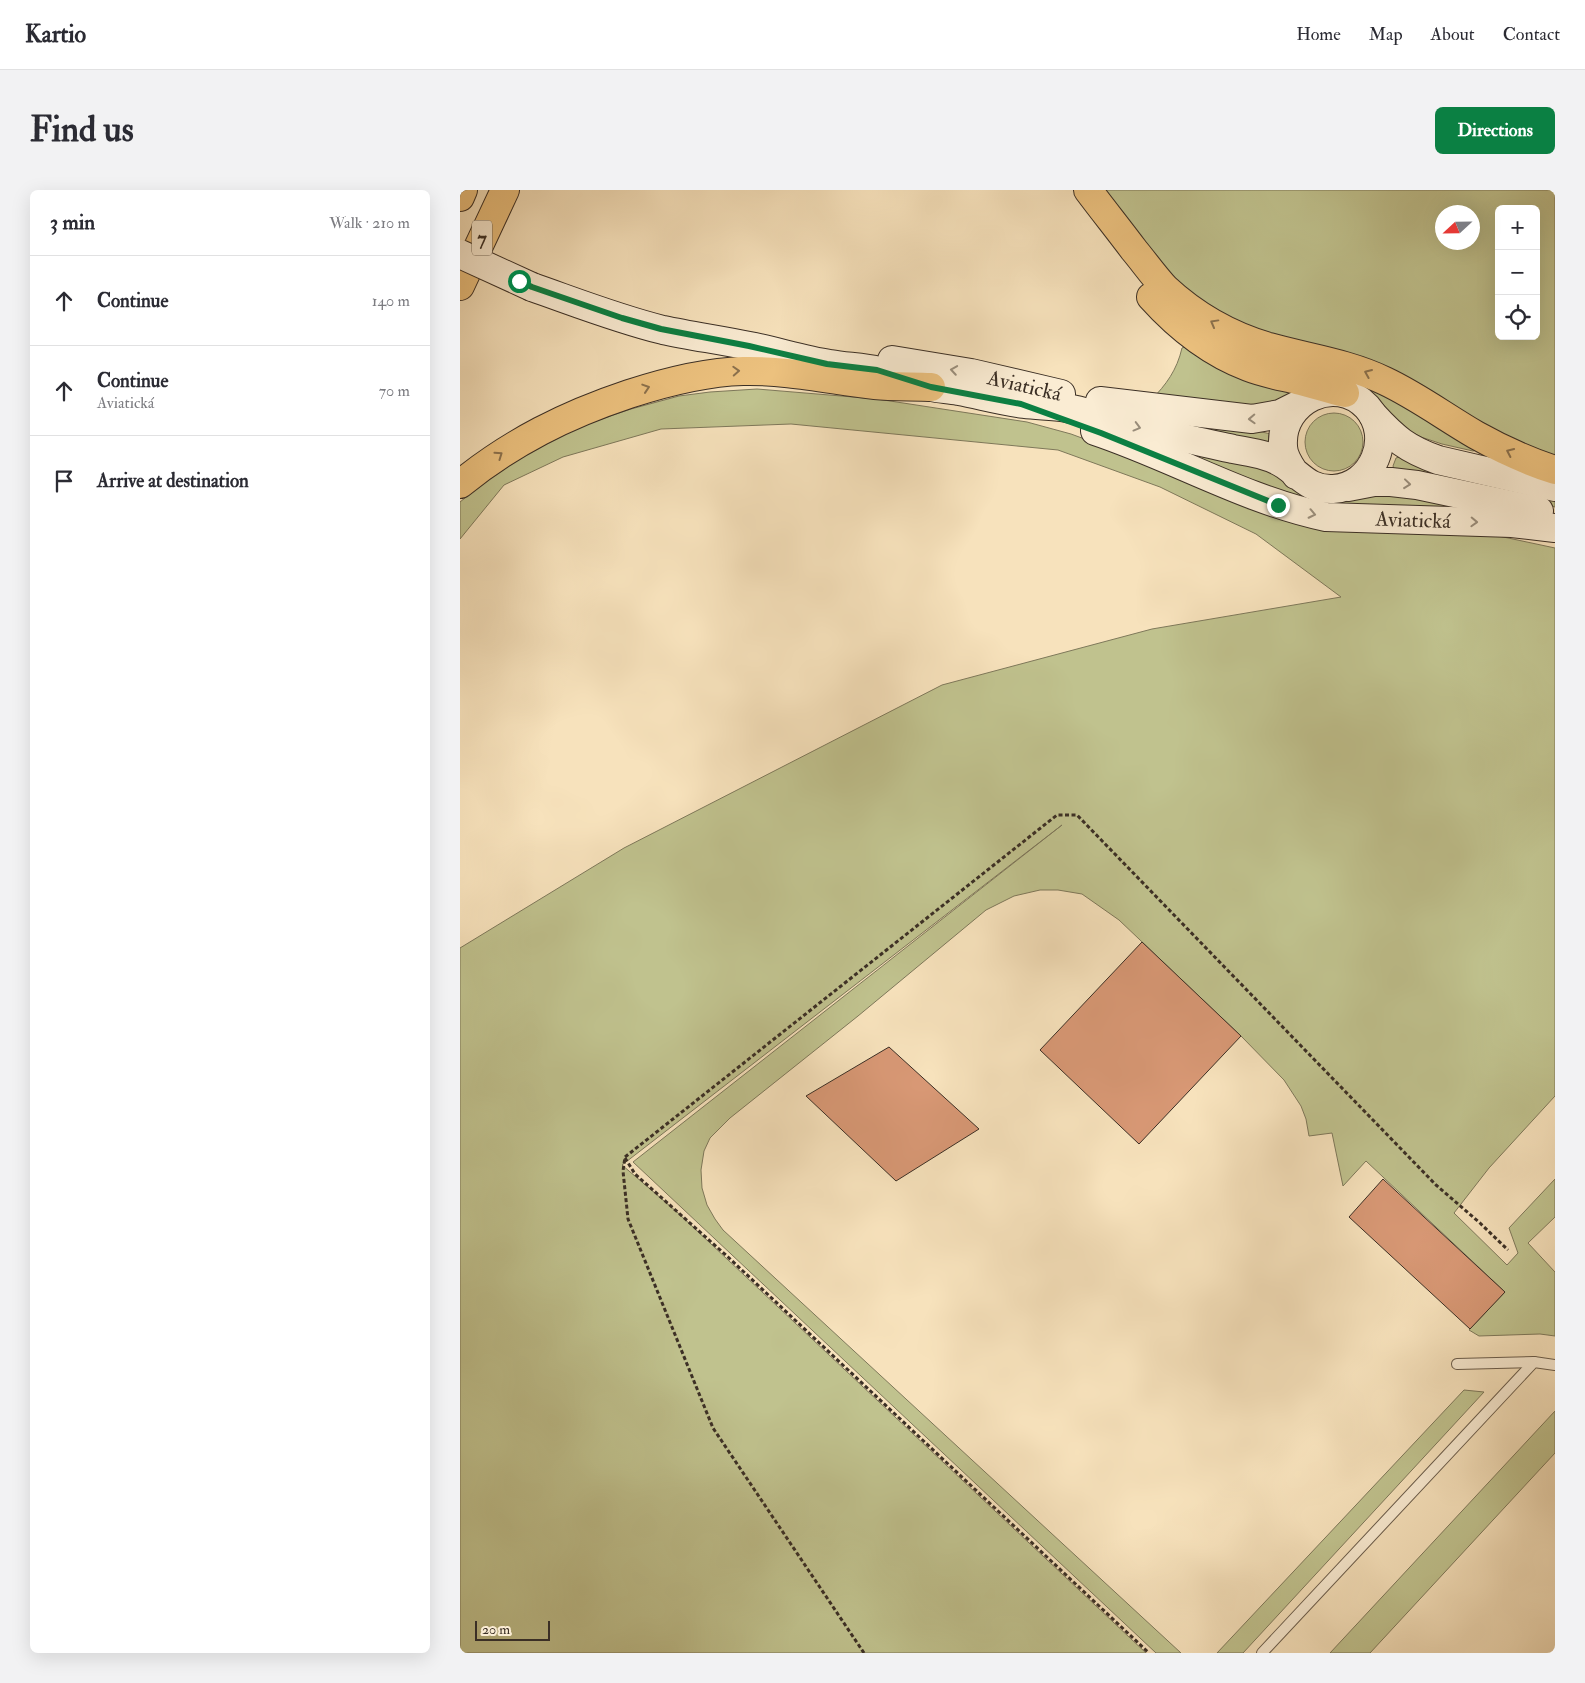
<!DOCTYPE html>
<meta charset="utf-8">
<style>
:root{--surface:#fff;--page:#f2f2f3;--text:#2b2b33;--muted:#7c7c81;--line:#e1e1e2;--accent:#0b8043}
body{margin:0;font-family:"IM FELL Double Pica",serif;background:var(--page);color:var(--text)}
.controls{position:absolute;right:15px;top:15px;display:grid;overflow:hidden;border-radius:8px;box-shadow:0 5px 20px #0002}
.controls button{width:45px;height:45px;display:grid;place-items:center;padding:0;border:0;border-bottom:1px solid var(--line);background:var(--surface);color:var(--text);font:25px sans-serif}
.compass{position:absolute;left:975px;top:15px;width:45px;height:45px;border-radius:50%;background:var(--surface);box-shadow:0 5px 20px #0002;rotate:248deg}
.scale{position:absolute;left:15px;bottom:12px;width:75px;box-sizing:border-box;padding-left:5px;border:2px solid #3b2f25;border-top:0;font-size:14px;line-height:18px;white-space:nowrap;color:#3b2f25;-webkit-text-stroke:4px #faecd3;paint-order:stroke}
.stop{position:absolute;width:15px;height:15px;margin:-11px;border:4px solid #0b8043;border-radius:50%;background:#fff}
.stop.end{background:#0b8043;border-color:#fff;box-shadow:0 1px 5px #0008}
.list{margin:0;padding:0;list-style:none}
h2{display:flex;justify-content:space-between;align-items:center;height:65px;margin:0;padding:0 20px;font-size:21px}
h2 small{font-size:16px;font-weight:400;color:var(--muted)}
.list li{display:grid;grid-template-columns:32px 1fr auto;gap:15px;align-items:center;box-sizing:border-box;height:90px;padding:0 20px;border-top:1px solid var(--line)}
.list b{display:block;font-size:19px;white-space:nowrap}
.list p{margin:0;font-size:16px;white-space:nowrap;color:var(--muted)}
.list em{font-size:16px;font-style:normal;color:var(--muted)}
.icon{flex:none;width:28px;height:28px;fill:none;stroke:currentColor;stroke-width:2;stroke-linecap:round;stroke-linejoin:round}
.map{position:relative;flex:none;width:1095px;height:1463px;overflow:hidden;border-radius:8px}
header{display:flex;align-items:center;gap:30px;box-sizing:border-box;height:70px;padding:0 25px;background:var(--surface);border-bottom:1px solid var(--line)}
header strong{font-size:24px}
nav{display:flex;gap:28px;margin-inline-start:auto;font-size:18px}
.intro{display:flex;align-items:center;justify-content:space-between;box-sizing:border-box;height:120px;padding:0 30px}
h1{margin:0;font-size:35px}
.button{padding:12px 22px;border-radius:8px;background:var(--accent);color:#fff;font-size:18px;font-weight:700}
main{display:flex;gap:30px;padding:0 30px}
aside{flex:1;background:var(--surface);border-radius:8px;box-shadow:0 5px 20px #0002}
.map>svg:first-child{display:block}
.green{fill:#c0c28e;stroke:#7e785a;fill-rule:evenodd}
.building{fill:#d89875;stroke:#3b2f25}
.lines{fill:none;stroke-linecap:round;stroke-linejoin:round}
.lane-casing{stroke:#6a5c4b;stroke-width:12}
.secondary-casing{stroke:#3b2f25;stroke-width:30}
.highway-casing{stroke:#3b2f25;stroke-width:30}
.path{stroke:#3b2f25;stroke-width:3;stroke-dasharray:4 2.5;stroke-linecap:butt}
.lane{stroke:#faecd3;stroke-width:10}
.secondary{stroke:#faecd3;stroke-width:28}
.highway{stroke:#ecc17e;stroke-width:28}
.secondary-bridge-casing{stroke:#3b2f25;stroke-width:30;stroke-linecap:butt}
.secondary-bridge{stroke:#faecd3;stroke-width:28}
.oneway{stroke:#8b714d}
.oneway2{stroke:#9a8e7c}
.route{stroke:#0b8043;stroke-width:6}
.labels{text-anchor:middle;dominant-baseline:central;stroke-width:5;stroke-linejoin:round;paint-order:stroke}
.shield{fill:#faecd3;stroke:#746859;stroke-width:1}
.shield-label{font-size:20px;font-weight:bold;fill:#3b2f25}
.street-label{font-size:21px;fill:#3b2f25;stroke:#faecd3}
</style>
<header>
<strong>Kartio</strong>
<nav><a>Home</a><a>Map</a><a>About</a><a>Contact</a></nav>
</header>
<div class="intro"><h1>Find us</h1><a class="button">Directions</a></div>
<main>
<aside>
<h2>3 min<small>Walk · 210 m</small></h2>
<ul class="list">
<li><svg class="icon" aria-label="ahead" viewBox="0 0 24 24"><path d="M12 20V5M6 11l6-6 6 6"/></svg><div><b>Continue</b></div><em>140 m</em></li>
<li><svg class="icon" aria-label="ahead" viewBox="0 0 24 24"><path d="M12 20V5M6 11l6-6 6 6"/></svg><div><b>Continue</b><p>Aviatická</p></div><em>70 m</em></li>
<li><svg class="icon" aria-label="arrive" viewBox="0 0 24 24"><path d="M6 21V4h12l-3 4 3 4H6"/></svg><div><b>Arrive at destination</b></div></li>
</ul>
</aside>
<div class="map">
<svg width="1095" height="1463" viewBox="0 0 1095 1463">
<rect width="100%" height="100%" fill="#f7e2bc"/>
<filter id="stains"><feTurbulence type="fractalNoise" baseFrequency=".004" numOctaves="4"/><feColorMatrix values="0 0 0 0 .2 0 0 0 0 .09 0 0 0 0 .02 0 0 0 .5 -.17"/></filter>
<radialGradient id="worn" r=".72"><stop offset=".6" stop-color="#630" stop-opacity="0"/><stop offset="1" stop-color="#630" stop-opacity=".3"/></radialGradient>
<!-- green -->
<g class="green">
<path d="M642 0H1095V269L811 145 770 130 716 94ZM1039 19H1076V146H1039ZM982 22H1012V52H982Z"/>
<path d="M729 155 830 200 831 207 803 218 691 210C706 195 717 180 722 158Z"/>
<polygon points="808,168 909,194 1017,260 1013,261 982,254 961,247"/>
<polygon points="297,199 417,209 567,232 611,244 649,258 786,316 1034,345 1095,358 1095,906 1029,978 994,1023 1047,1075 1058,1063 1049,1038 1095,989 1095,1027 1068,1053 1095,1082 1095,1146 1080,1144 1019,1146 1009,1140 1045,1102 906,971 883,996 872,943 849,946 846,929 841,916 824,890 781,846 659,730 622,704 598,700 580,700 554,706 526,720 398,826 270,928 250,948 244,961 241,980 242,998 247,1015 255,1029 263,1040 721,1463 696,1463 173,972 602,635 162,975 217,1022 686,1463 0,1463 0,758 164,658 482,495 692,439 881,407 796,344 700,297 598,260 331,234 201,239 103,267 44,295 0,349 0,312 36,283 80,254 124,235 171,219 219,206 250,202"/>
<circle cx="874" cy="252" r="29"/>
<polygon points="702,231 779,237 811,244 810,253"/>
<polygon points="709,255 913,305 972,308 1017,324 837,311"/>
<polygon points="939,267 962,277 1095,305 1095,317 934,279 933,276 936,268"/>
<polygon points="1004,1200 1024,1202 783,1463 757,1463"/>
<polygon points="1095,1221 1095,1263 910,1463 870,1463"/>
</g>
<!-- building -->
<g class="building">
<polygon points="682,752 781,846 679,954 580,860"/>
<polygon points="429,857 519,939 436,991 346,906"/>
<polygon points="923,989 1045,1102 1010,1139 889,1027"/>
</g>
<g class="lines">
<defs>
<g id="lane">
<polyline points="997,1174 1074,1172"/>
<polyline points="802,1463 1074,1172 1095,1175"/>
</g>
<g id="secondary">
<path d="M72 97C115 112 158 129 203 140 231 146 260 150 289 156 316 161 343 170 370 174 386 177 403 177 419 181 437 185 454 193 471 197 480 199 490 199 499 201 520 205 542 211 564 214 578 216 593 215 607 218 640 225 671 235 703 243 726 249 750 254 773 259 791 262 810 265 825 275 842 287 850 300 873 299 913 297 934 247 907 217 875 183 820 211 823 256 823 267 830 276 836 285"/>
<path id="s1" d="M432 170 511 183 601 204"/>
<polyline points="640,211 792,229 820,224 838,215"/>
<path d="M913 225C935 249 947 259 978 270L1095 297"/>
<path id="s2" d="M635 241C713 267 785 310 866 327L1052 333 1095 338"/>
<polyline points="888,297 914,292 931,292 957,295 1079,321"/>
</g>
<g id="highway">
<path d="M628 0C643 20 659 40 674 60 684 72 694 86 705 98 734 125 771 146 809 157 848 168 888 173 925 191 957 206 985 227 1016 245 1041 259 1067 271 1095 280"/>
<polyline points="0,7 3,0"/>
<polyline points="0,96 45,0"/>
<path d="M691 107C718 137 751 163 788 177 803 183 820 186 837 190 853 194 869 199 885 203"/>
<path d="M0 294C52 252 106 225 169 204 206 192 244 182 283 181 327 180 371 190 415 195 433 197 453 196 471 197"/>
</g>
</defs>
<!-- lane casing -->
<use href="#lane" class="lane-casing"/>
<!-- secondary casing -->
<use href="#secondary" class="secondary-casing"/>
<!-- highway casing -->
<use href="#highway" class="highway-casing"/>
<!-- path -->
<g class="path">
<polyline points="165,968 175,984 268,1067 689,1463"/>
<polyline points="404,1463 253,1238 168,1029 163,981 165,967 597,625 617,625 976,995 1020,1033 1048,1060"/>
</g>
<!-- lane -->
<use href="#lane" class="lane"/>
<!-- secondary -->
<use href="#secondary" class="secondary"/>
<!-- highway -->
<use href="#highway" class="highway"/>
<defs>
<polyline id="secondary-bridge" points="0,64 72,97"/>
</defs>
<!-- secondary-bridge casing -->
<use href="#secondary-bridge" class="secondary-bridge-casing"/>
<!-- secondary-bridge -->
<use href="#secondary-bridge" class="secondary-bridge"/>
</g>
<!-- one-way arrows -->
<defs><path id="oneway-chevron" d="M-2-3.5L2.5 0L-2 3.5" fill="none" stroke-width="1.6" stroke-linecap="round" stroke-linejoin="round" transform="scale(1.25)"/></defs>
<g class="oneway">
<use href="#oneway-chevron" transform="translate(754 133) rotate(-151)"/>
<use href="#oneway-chevron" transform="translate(276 181) rotate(-3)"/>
<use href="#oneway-chevron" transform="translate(908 183) rotate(-157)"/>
<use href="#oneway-chevron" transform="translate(186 198) rotate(-18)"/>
<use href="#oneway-chevron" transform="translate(1050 262) rotate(-155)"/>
<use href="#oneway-chevron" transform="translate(39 265) rotate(-35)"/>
</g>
<g class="oneway2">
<use href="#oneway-chevron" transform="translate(494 180) rotate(-171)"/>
<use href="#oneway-chevron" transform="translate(792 229) rotate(178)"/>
<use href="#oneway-chevron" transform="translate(677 237) rotate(15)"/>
<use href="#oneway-chevron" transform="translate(947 294) rotate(6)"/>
<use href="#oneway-chevron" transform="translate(852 324) rotate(12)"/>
<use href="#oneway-chevron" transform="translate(1014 332) rotate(2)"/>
</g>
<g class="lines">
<!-- route -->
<polyline class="route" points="59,91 72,97 162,128 201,139 289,156 367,174 417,180 471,197 561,214 641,243 818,315"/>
</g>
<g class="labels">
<!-- shield labels -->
<rect class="shield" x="12" y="30.5" width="20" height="35" rx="4"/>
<g class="shield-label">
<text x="22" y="48">7</text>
</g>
<!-- street labels -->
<g class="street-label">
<text stroke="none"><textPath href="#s1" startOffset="135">Aviatická</textPath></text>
<text stroke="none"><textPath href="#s2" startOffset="334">Aviatická</textPath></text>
</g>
</g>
<rect width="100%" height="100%" filter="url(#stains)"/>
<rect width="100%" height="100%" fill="url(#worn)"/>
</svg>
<div class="controls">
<button>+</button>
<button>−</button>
<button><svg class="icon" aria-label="locate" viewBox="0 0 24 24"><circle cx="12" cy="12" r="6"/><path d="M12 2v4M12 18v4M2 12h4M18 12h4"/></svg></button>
</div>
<svg class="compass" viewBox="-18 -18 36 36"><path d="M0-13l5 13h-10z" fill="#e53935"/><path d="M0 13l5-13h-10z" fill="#7c7c81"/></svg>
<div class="scale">20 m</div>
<div class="stop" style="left:59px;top:91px"></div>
<div class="stop end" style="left:818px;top:315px"></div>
</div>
</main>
